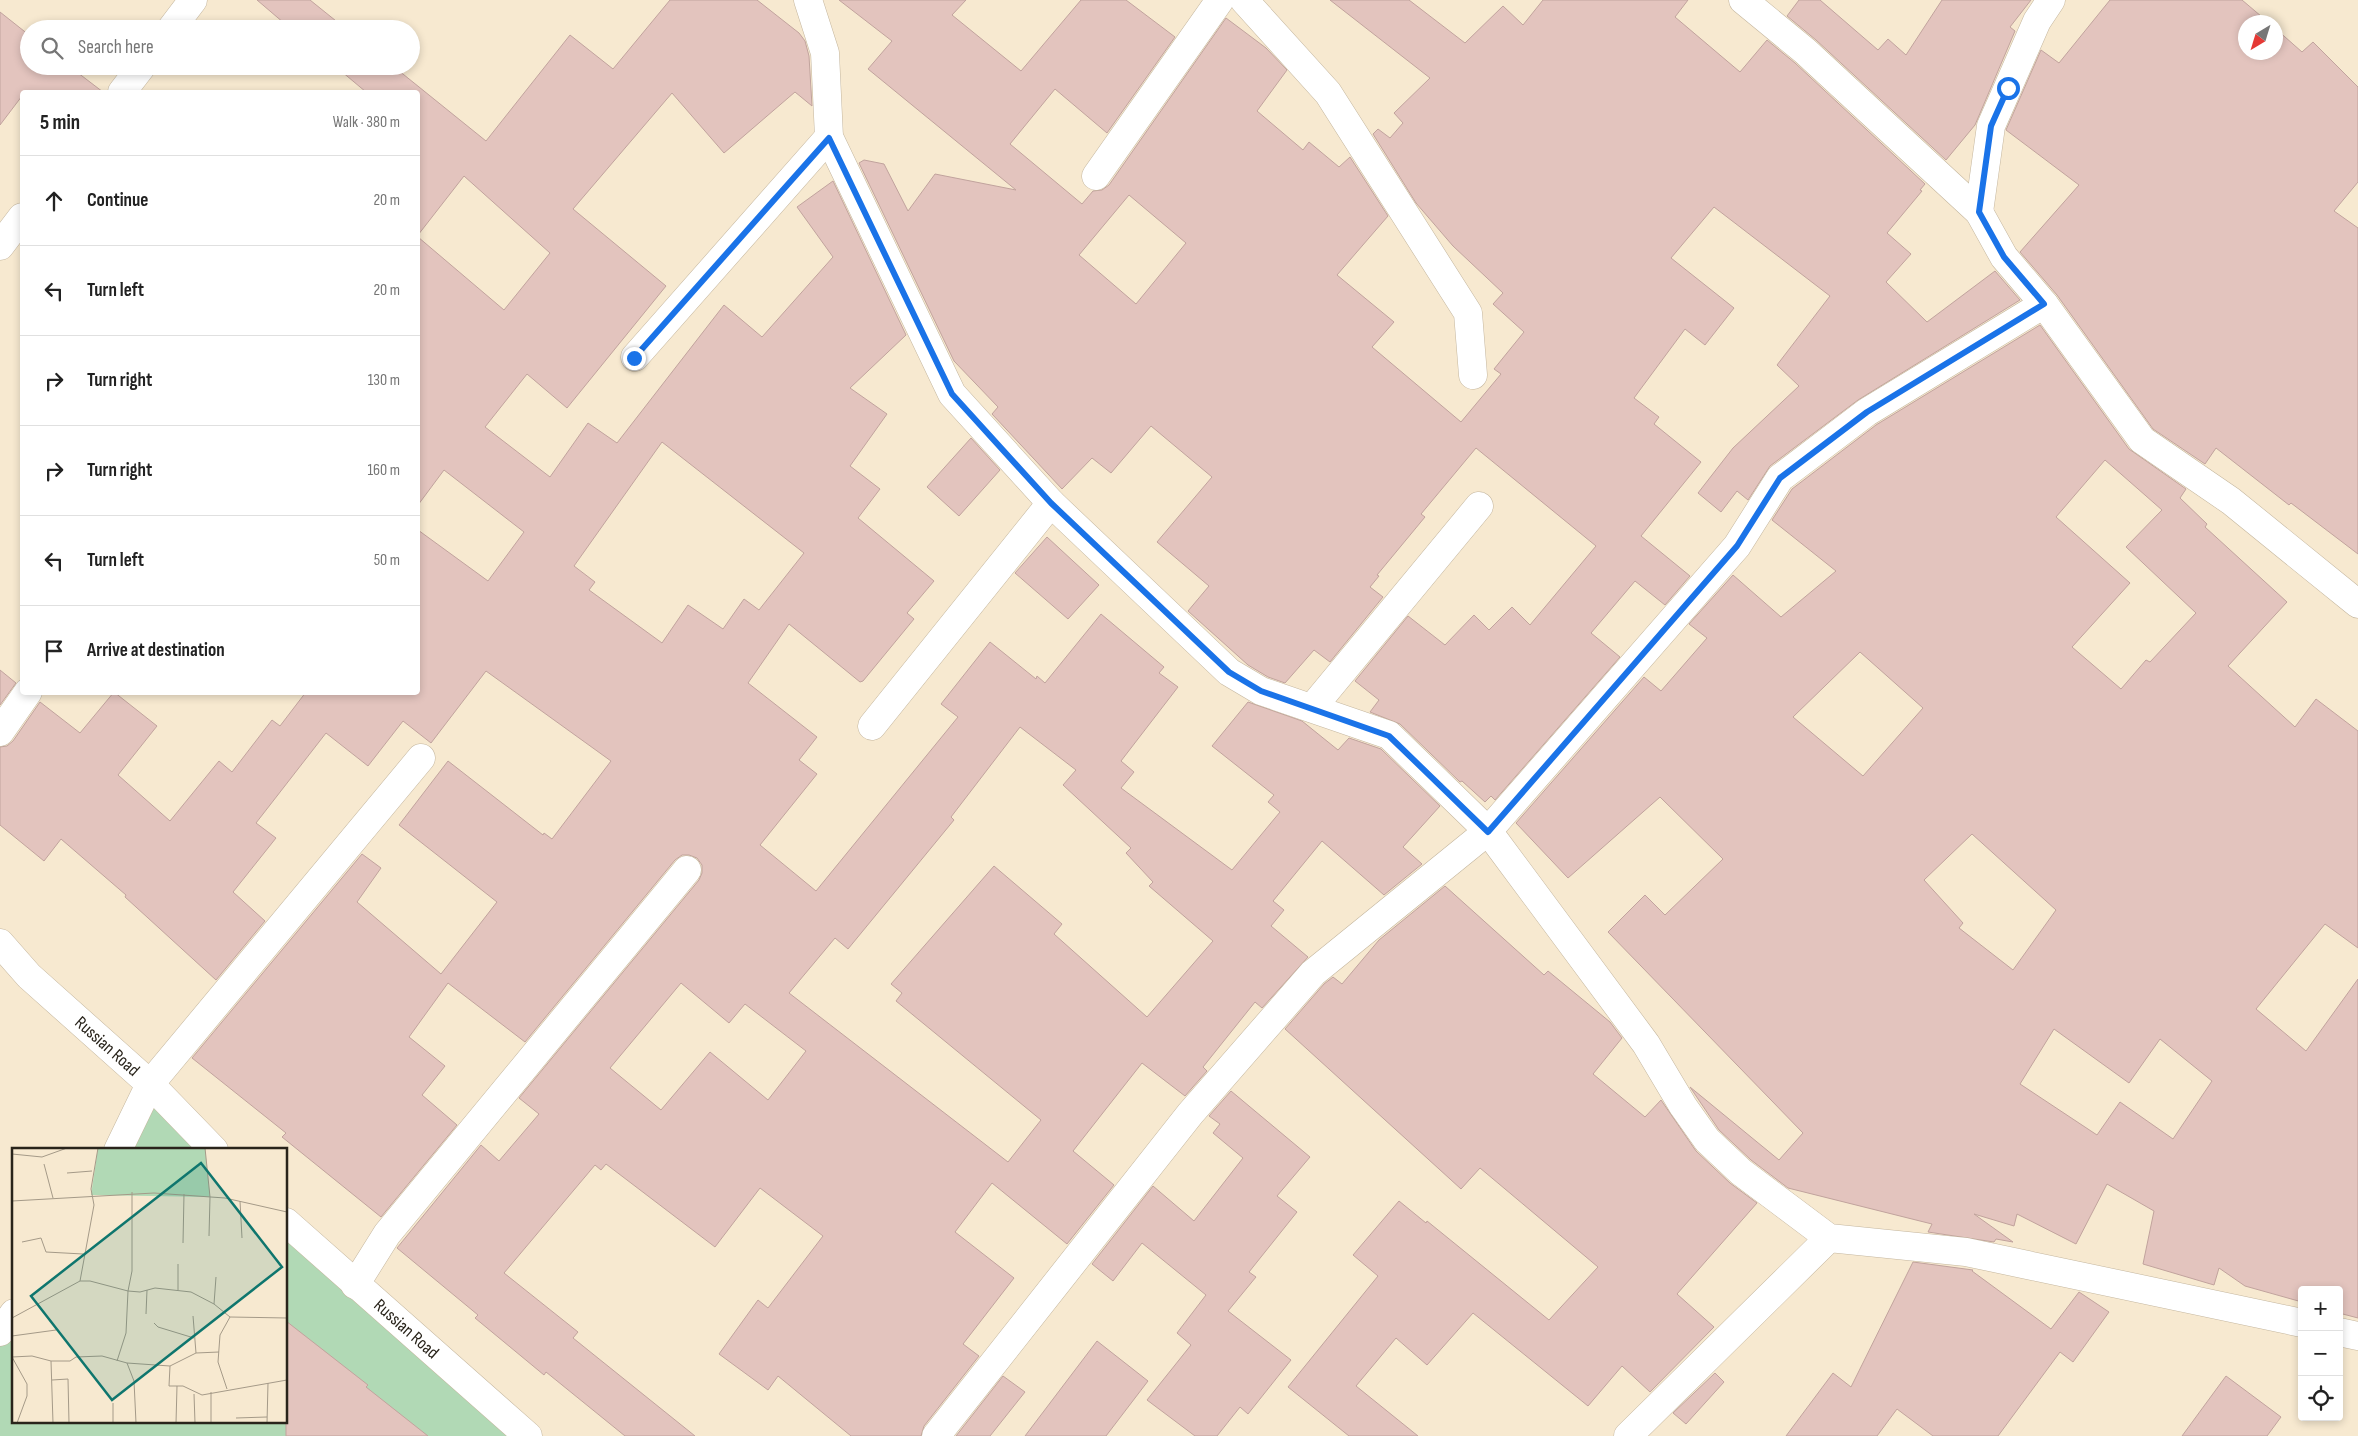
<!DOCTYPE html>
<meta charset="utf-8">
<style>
:root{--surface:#fff;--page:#f2f2f2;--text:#222;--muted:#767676;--line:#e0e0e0}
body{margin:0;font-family:"Sofia Sans Condensed",sans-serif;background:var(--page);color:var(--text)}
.controls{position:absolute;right:15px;bottom:15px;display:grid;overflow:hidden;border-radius:5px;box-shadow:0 2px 8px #0003}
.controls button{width:45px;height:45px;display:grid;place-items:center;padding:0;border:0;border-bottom:1px solid var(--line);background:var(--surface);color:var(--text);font:25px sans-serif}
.compass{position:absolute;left:2238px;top:15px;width:45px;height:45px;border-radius:50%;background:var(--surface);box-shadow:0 2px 8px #0003;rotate:218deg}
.stop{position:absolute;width:15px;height:15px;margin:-11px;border:4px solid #1a73e8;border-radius:50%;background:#fff}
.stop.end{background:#1a73e8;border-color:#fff;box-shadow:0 1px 5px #0008}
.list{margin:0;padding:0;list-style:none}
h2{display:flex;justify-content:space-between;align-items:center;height:65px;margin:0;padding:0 20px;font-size:21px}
h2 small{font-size:16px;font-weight:400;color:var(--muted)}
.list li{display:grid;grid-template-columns:32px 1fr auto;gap:15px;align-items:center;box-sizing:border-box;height:90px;padding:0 20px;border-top:1px solid var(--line)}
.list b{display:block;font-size:19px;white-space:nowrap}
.list em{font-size:16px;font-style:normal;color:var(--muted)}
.icon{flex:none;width:28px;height:28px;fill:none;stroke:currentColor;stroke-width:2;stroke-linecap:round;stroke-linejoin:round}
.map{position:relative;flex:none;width:2358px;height:1436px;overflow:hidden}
.search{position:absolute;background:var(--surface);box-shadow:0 2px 8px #0003;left:20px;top:20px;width:400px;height:55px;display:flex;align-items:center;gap:12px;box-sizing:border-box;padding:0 18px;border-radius:28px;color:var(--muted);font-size:19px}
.panel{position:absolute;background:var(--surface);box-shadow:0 2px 8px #0003;left:20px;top:90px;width:400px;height:605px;border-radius:5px}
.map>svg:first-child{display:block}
.green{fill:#b1d9b5}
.building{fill:#e3c4be;stroke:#c1a39d;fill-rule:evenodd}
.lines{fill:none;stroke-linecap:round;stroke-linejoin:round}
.minor-casing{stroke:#c4b69e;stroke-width:29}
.major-casing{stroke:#c4b69e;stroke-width:29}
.minor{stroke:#fff;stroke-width:28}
.major{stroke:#fff;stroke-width:28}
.route{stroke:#1a73e8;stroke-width:6}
.labels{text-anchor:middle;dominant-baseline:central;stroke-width:5;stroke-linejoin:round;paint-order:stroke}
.street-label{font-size:18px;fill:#29241b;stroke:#f7e9d0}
.inset-road{fill:none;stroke:#a59a88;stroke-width:1}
.view{fill:#0f766e;fill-opacity:0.15;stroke:#0f766e;stroke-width:2.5}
.inset-edge{fill:none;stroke:#29241b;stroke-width:2.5}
</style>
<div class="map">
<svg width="2358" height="1436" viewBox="0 0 2358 1436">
<rect width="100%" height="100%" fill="#f7e9d0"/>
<!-- green -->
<g class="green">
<polygon points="150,1084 214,1150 118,1150"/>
<polygon points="286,1222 528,1436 0,1436 0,1332 14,1313 14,1422 286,1422"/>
</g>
<!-- building -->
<g class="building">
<polygon points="257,0 310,0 346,29 291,29"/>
<path d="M670 0H757L799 33 805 41 809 56 812 106 795 92 724 153 672 93 573 209 666 286 567 408 527 374 485 427 550 477 588 423 617 443 724 305 762 337 833 257 797 207 833 181 906 335 850 388 887 414 850 466 880 489 858 518 934 581 907 613 914 619 863 681 860 682 789 624 748 683 817 737 799 760 817 774 760 845 816 891 958 717 941 704 990 642 1036 679 1037 676 1045 683 1101 614 1164 667 1159 673 1178 687 1121 761 1134 772 1121 788 1232 870 1280 812 1268 802 1274 795 1212 746 1248 702 1302 721 1338 750 1349 738 1381 749 1440 806 1403 847 1422 864 1384 895 1322 841 1273 901 1284 910 1271 926 1308 957 1262 1008 1255 1002 1203 1067 1207 1071 1185 1096 1142 1063 1073 1151 1114 1185 1067 1244 992 1183 955 1232 1014 1278 963 1344 979 1356 924 1426 921 1436H851L778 1376 768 1390 719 1354 758 1300 768 1308 823 1236 760 1188 715 1247 606 1164 601 1170 595 1165 504 1273 578 1332 573 1338 695 1436H625L546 1372 544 1375 475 1318 478 1315 397 1248 481 1145 499 1161 539 1114 519 1098 699 880 702 873V865L697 858 689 855H682L675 860 525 1042 448 983 409 1037 445 1066 422 1095 457 1125 381 1217 282 1137 286 1133 192 1058 362 854 381 868 357 902 441 974 497 902 399 825 448 761 543 835 544 833 552 839 611 761 486 671 431 743 403 721 368 766 326 733 256 823 276 838 233 892 265 921 216 980 125 897 126 895 61 839 44 861 0 825V747L7 746 13 741 40 702 80 733 114 692 157 726 118 775 170 821 219 761 232 772 272 720 280 726 306 692H418V530L488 581 524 532 444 470 418 505V237L504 310 550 253 464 176 418 235V92H366L335 66H393L486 141 570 35 613 69ZM662 442 804 553 759 610 744 599 723 629 688 605 662 643 589 590 595 582 574 566ZM1020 727 1076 770 1063 785 1131 848 1126 853 1153 882 1149 886 1213 941 1147 1017 1054 934 1062 924 994 866 891 984 902 993 896 1001 1041 1120 1008 1162 789 993 835 938 848 949 954 820 951 817ZM681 983 729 1023 745 1004 806 1051 768 1100 710 1052 661 1110 610 1068Z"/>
<path d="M839 0H966L952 15 1021 71 1081 0H1126L1175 37 1107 133 1055 89 1010 144 1082 204 1093 191 1102 190 1109 185 1226 18 1266 48 1287 70 1257 111 1303 150 1309 142 1339 167 1350 157 1388 216 1337 275 1394 322 1372 347 1461 422 1501 374 1494 369 1524 332 1493 304 1503 293 1453 246 1416 203 1373 134 1378 129 1390 138 1403 123 1394 113 1430 78 1330 0H1409L1465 43 1503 6 1523 25 1543 0H1688L1675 17 1740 72 1767 40 1795 63 1925 184 1920 190 1922 191 1887 233 1911 254 1886 282 1927 322 1995 271 2020 300 1858 400 1770 466 1748 500 1737 491 1721 512 1698 493 1733 448 1799 386 1777 365 1830 296 1714 207 1671 258 1734 308 1705 345 1685 329 1634 398 1659 417 1654 424 1701 462 1641 536 1690 576 1665 605 1635 581 1591 633 1620 657 1495 800 1491 796 1485 802 1462 781 1460 782 1400 724 1370 712 1379 700 1355 681 1408 616 1445 645 1474 615 1489 630 1512 607 1530 625 1596 546 1476 448 1421 514 1425 517 1377 575 1379 576 1370 587 1383 597 1330 662 1314 650 1285 683 1268 677 1248 665 1188 611 1209 586 1157 542 1212 477 1151 426 1111 473 1092 458 1062 489 992 414 998 407 954 361 859 163 864 160 884 164 908 211 935 174 1016 190 868 69 892 41ZM1129 195 1186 243 1136 304 1079 255Z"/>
<polygon points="1799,0 1820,0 1878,50 1888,39 1906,55 1942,0 2031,0 2010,27 2015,31 1975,125 1946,160 1816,40 1787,16"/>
<polygon points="2110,0 2242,0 2268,22 2246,22 2246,52 2276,52 2276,29 2302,52 2313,42 2358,87 2358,182 2334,211 2358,228 2358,554 2291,503 2289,505 2216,448 2205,464 2153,429 2057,295 2020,252 2079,185 2006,130 2041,50 2059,63"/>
<polygon points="0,12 29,35 29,66 69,66 103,92 22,92 22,96 0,125"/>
<path d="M2040 325 2129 449 2186 489 2180 498 2207 524 2205 527 2287 602 2228 666 2295 727 2316 699 2358 731V948L2325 924 2256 1009 2306 1051 2358 979V1318L2339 1313V1290H2302V1302L2245 1286 2219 1268 2214 1285 2143 1264 2154 1211 2107 1184 2076 1244 2017 1214 2014 1226 1974 1214 2013 1242 1996 1239 1994 1242 1928 1232 1932 1224 1788 1188 1751 1160 1719 1130 1690 1087 1779 1160 1803 1133 1608 932 1645 895 1665 915 1723 859 1660 797 1568 878 1516 823 1644 677 1661 691 1707 638 1689 624 1733 575 1781 617 1836 571 1772 520 1792 489 1876 425ZM2105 460 2162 510 2126 547 2196 613 2150 662 2146 660 2121 689 2072 647 2130 583 2056 517ZM1860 652 1923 708 1863 776 1793 717ZM1972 834 2056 910 2013 970 1959 928 1963 923 1924 880ZM2054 1029 2129 1083 2160 1039 2212 1081 2173 1139 2120 1102 2097 1135 2020 1084Z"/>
<polygon points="971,438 1000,470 959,516 927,487"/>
<polygon points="1047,537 1099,585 1068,619 1015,573"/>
<polygon points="0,670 16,683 0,705"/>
<polygon points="1445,886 1544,975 1548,971 1610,1022 1622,1038 1593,1074 1645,1117 1661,1100 1696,1151 1730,1183 1757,1203 1677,1294 1714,1327 1650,1392 1622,1366 1588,1406 1473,1313 1427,1365 1396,1338 1356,1386 1418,1436 1349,1436 1288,1387 1378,1276 1353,1255 1399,1201 1426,1223 1427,1221 1549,1320 1598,1267 1480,1168 1461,1189 1285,1029 1324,984 1333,977 1342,984 1379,940"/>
<polygon points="1231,1091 1310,1157 1277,1196 1297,1212 1249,1272 1256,1277 1228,1311 1291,1360 1248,1414 1240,1407 1217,1436 1195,1436 1147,1400 1191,1345 1177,1333 1206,1295 1142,1243 1113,1281 1092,1264 1153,1186 1194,1221 1243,1158 1213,1133 1220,1124 1209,1116"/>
<polygon points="1913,1262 1973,1270 1972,1271 2051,1329 2079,1292 2109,1312 2073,1362 2060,1352 1998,1436 1933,1436 1897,1409 1877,1436 1786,1436 1833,1373 1851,1387"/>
<polygon points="286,1321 368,1385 366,1387 428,1436 286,1436"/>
<polygon points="1097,1341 1148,1381 1106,1436 1025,1436"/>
<polygon points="1715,1373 1724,1382 1686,1424 1673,1413"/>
<polygon points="1003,1376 1025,1392 990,1436 956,1436"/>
<polygon points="2226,1376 2281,1417 2267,1436 2182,1436"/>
</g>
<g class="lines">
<defs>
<g id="minor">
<polyline points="808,0 825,53 829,137 952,394 1051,503 1229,672 1261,691 1389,735 1488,831 1646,1044 1683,1106 1707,1140 1741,1172 1829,1238 1966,1252 2302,1323"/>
<polyline points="1244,0 1328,93 1468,313 1473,375"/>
<polyline points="1743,0 1805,51 1979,212 2004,257 2044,304 2142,440 2231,501 2358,604"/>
<polyline points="171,29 193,0"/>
<polyline points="122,92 142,66"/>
<polyline points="1096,176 1220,0"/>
<polyline points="1979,212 1991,126 2037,21 2051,0"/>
<polyline points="0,246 22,217"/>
<polyline points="635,357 829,137"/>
<polyline points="1312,708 1479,506"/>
<polyline points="872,726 1051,503"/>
<polyline points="0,732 28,692"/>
<polyline points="118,1150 150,1084 421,758"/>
<polyline points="355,1285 387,1234 687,870"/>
<polyline points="0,1332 14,1313"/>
<polyline points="2339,1332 2358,1336"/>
<polyline points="936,1436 1190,1114 1313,973 1488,831 1737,546 1780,478 1867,412 2044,304"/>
<polyline points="1628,1436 1829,1238"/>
</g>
<g id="major">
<path id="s1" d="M0 943 29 976 150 1084 214 1150"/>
<path id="s2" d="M286 1222 528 1436"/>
</g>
</defs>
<!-- minor casing -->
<use href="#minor" class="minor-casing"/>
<!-- major casing -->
<use href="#major" class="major-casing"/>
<!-- minor -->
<use href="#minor" class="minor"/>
<!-- major -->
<use href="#major" class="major"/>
</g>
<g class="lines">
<!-- route -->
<polyline class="route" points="634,358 829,138 952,394 1051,503 1229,672 1261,691 1389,736 1488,832 1737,546 1780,478 1867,412 2044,304 2004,257 1979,212 1991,126 2008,88"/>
</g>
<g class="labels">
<!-- street labels -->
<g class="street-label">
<text stroke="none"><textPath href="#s1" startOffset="149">Russian Road</textPath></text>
<text stroke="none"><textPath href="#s2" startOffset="161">Russian Road</textPath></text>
</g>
</g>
<!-- overview -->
<g transform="translate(12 1148)">
<rect width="275" height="275" fill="#f7e9d0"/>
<path d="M86 0H193L198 49 79 47Z" fill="#b1d9b5"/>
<path class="inset-road" d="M193 0 198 49 197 88M0 6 30 9 55 0M32 16 41 50M55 25 80 23M0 53 142 45 213 50 275 64M228 53 230 90M10 94 29 90 34 104 71 106M171 95 172 46M68 133 82 57 79 41 86 0M166 142V116M202 156 204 129M134 166 135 142M181 168 184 205M0 170 68 133H78L116 143 128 144 143 140 179 144 202 156 218 169 275 170M142 175 146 179 182 190M0 188 44 182M0 209 20 208 39 213H58L64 209 90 208 115 215 158 218 184 205 207 204M0 209 15 236V248L5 275M39 213 41 275M105 213 114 185 116 143 120 123V44M115 215 122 233 124 275M158 218 157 238H171L190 247 275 232M40 232 56 231 57 275M215 241 206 214 208 187 218 169M182 246 183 275M101 255V275M224 270 255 269M164 275 165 238M199 275V244M255 275 256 235"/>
<path class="view" d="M189 15 270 119 100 252 19 148Z"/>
<rect width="275" height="275" class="inset-edge"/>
</g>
</svg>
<div class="controls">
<button>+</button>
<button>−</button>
<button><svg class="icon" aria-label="locate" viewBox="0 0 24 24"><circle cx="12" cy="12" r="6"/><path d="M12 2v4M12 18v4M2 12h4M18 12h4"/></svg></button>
</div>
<svg class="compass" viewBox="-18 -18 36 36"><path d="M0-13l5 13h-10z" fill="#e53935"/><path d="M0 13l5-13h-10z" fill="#767676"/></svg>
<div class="stop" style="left:2008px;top:88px"></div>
<div class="stop end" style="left:634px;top:358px"></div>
<div class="search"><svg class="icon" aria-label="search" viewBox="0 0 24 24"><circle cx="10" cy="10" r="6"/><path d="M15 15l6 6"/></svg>Search here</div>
<section class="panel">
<h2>5 min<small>Walk · 380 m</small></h2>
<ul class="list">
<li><svg class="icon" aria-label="ahead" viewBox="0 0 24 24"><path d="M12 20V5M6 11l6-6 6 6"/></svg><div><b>Continue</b></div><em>20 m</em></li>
<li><svg class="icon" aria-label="left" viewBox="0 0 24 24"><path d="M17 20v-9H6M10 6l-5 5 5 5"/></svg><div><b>Turn left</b></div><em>20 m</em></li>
<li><svg class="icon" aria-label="right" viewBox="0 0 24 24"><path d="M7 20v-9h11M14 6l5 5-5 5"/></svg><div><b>Turn right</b></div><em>130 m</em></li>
<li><svg class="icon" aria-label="right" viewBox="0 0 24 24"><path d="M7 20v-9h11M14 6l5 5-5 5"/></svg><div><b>Turn right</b></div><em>160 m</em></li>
<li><svg class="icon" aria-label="left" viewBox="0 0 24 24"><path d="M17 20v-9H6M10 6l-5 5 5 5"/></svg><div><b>Turn left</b></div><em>50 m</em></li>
<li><svg class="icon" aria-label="arrive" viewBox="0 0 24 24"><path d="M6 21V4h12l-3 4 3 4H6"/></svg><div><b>Arrive at destination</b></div></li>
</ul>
</section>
</div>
